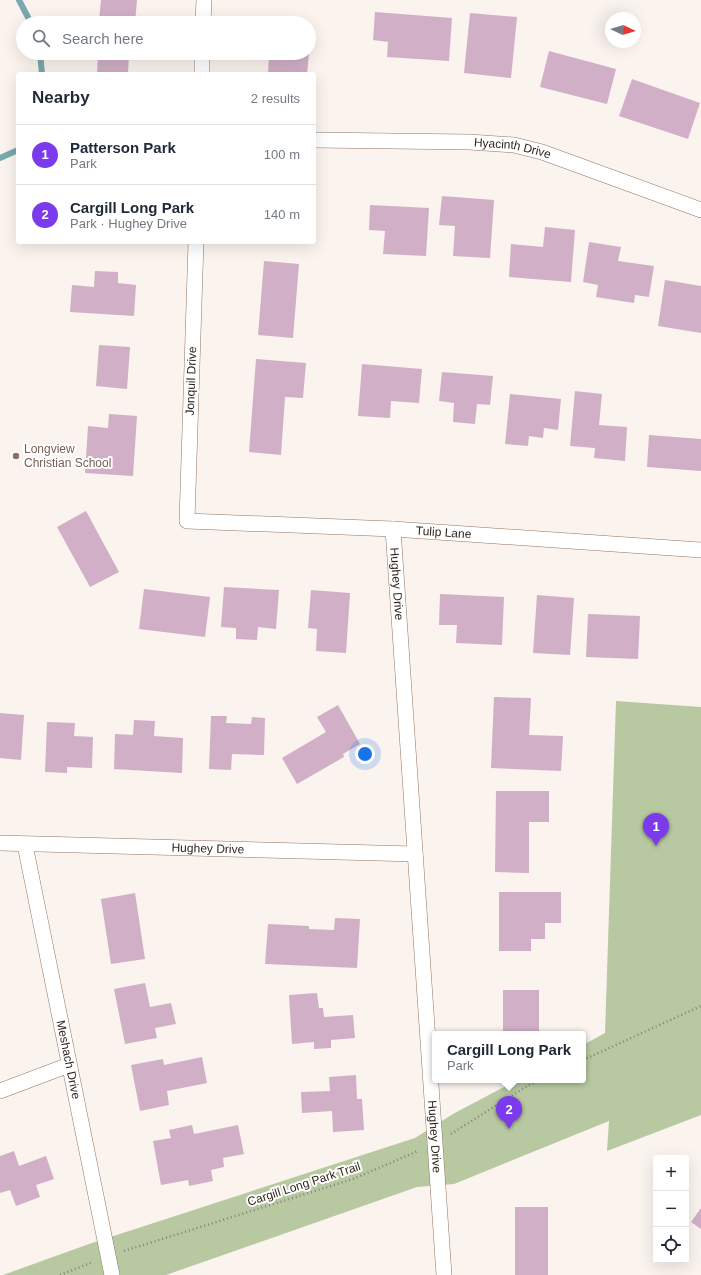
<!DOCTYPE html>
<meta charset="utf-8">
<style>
:root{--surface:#fff;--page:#f6f6f7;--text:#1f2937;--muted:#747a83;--line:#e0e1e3;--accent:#7c3aed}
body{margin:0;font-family:Arial,sans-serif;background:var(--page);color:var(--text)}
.controls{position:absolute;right:12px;bottom:12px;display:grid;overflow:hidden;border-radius:4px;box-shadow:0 4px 16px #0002}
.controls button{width:36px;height:36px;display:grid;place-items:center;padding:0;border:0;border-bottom:1px solid var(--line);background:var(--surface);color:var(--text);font:20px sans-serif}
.compass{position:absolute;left:605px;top:12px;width:36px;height:36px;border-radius:50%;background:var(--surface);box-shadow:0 4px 16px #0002;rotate:94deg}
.you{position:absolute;left:365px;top:754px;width:14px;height:14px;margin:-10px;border:3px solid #fff;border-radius:50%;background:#1a73e8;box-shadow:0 0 0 6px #1a73e833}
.badge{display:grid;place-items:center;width:26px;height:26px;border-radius:50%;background:var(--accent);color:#fff;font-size:13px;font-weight:700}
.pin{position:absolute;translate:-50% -33px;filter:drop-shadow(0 1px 2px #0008)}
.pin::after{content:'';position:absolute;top:21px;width:14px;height:12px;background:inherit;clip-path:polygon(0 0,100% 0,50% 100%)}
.popup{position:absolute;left:432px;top:1031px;width:154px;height:52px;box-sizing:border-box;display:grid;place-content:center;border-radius:4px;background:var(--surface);filter:drop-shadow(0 1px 3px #0005);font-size:13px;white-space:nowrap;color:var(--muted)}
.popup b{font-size:15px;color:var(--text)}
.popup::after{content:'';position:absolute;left:50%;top:100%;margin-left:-8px;border:8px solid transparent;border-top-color:var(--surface)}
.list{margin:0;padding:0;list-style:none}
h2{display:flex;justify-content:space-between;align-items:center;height:52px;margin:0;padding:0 16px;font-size:17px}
h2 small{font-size:13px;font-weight:400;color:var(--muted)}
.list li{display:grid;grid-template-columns:26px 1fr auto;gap:12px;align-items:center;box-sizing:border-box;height:60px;padding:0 16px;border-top:1px solid var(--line)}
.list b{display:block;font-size:15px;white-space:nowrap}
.list p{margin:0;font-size:13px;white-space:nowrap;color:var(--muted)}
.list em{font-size:13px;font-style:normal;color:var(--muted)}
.icon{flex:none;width:22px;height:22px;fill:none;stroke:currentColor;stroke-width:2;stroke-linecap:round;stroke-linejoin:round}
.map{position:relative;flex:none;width:701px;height:1275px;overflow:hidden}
.search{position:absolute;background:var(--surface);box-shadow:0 4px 16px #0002;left:16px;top:16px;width:300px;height:44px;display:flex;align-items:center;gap:10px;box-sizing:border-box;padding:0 14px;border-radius:22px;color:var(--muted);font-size:15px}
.panel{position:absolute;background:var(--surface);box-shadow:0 4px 16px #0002;left:16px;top:72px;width:300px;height:172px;border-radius:4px}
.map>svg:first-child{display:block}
.green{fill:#b8c9a2}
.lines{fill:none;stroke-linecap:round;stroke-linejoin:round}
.stream{stroke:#79a8ae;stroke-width:6}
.building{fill:#d1b0c7}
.street-casing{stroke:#947561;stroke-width:16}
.path{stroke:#8a7f79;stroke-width:2.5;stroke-dasharray:1 3;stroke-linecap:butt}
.street{stroke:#fff;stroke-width:15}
.education-dot{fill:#8d6e63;stroke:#fff;stroke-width:1.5}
.labels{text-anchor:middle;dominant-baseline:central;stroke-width:4;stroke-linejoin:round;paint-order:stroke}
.street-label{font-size:12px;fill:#2c1f17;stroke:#fff}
.education-label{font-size:12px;fill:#785e54;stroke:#fff;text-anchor:start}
</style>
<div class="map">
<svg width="701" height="1275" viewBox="0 0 701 1275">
<rect width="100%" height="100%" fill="#faf3ee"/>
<!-- green -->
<polygon class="green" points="616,701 701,707 701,1115 607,1151 609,1121 454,1184 417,1187 166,1275 3,1275 89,1244 415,1138 453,1114 517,1080 583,1080 583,1045 605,1033"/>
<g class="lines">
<!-- stream -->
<g class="stream">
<polyline points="19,0 31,23"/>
<polyline points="40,53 42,74"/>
<polyline points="0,158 18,150"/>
</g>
</g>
<!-- building -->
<g class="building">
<polygon points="101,0 137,0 135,23 99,21"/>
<polygon points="375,12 452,18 449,61 387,57 388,42 373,40"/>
<polygon points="470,13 517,17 511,78 464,73"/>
<polygon points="549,51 616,69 607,104 540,87"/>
<polygon points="98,53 129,53 128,74 97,74"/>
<polygon points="269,53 309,53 307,74 268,74"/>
<polygon points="632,79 700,103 688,139 619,116"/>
<polygon points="442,196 494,200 490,258 453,256 455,226 439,225"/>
<polygon points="370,205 429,208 426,256 383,254 385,231 369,230"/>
<polygon points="545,227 575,230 571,282 509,277 511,244 543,247"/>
<polygon points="589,242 621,247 618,261 654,266 649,297 635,295 634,303 596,297 598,285 583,282"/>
<polygon points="264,261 299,264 293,338 258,335"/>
<polygon points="95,271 118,272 118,283 136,285 134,316 70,312 72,285 94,287"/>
<polygon points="665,280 701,286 701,333 658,326"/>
<polygon points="99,345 130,347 127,389 96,386"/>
<polygon points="256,359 306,363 303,398 285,397 281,455 249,452"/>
<polygon points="362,364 422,369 419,403 391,401 390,418 358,416"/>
<polygon points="442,372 493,376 490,405 477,404 475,424 453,422 454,403 439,401"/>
<polygon points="575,391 602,394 599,425 627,427 625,461 594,458 595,448 570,446"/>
<polygon points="510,394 561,399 558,430 544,428 543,438 529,436 528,446 505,444"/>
<polygon points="109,414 137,416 133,476 85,473 88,426 108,428"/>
<polygon points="649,435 701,439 701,471 647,467"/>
<polygon points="86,511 119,572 90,587 57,527"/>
<polygon points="224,587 279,590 276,629 258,627 257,640 236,639 236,628 221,627"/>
<polygon points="144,589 210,597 205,637 139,629"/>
<polygon points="311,590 350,593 346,653 316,651 317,629 308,628"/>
<polygon points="440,594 504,597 502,645 456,643 457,625 439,625"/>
<polygon points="537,595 574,598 570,655 533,653"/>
<polygon points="588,614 640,616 638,659 586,657"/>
<polygon points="494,697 531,698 529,735 563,736 561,771 491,768"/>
<polygon points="338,705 360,744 343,754 344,757 297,784 282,758 326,732 317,717"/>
<polygon points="0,713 24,715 21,760 0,758"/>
<polygon points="211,716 227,716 226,723 251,724 252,717 265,718 264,755 232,754 231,770 209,769"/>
<polygon points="134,720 155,721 154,736 183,738 182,773 114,769 115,734 133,735"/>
<polygon points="47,722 75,723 74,736 93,737 92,768 67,767 67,773 45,772"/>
<polygon points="496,791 549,791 549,822 529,822 529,873 495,872"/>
<polygon points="499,892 561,892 561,923 545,923 545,939 531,939 531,951 499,951"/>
<polygon points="135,893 145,959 111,964 101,899"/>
<polygon points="335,918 360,919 357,968 265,964 268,924 309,926 309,929 334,930"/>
<polygon points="145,983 150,1007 171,1003 176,1024 155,1028 157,1038 125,1044 114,989"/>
<rect x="503" y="990" width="36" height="44"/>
<polygon points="317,993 319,1008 323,1008 324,1017 353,1015 355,1038 331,1040 331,1048 314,1049 314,1042 292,1044 289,995"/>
<polygon points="202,1057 207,1083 167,1091 169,1105 140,1111 131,1065 163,1059 164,1065"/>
<polygon points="356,1075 357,1099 362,1099 364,1130 333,1132 332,1111 302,1113 301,1092 330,1091 329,1077"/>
<polygon points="192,1125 194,1134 238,1125 244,1154 223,1158 224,1167 211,1170 213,1181 189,1186 188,1180 161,1185 153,1141 171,1138 169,1130"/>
<polygon points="14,1151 19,1166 46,1156 54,1179 36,1185 40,1197 16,1206 10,1190 0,1193 0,1156"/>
<rect x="515" y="1207" width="33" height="68"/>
<polygon points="701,1208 701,1229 691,1222"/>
</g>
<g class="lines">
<defs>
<g id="street">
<polyline points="203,23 204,0"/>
<polyline points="202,74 202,53"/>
<path id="s1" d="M314 140 469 142 514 145 542 152 701 210"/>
<path id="s2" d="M196 242 187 521 393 529 701 550"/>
<path id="s3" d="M393 529 444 1275"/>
<path id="s4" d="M0 843 415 854"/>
<path id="s5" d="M25 845 112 1275"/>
<polyline points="0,1091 69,1065"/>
</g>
</defs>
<!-- street casing -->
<use href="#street" class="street-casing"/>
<!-- path -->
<g class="path">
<polyline points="583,1060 701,1006"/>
<polyline points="451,1134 527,1086 541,1080"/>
<polyline points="124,1251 353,1179 418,1151"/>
<polyline points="60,1275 93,1262"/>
</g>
<!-- street -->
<use href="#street" class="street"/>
</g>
<!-- markers -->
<circle class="education-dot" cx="16" cy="456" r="4"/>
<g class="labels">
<!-- street labels -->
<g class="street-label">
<text stroke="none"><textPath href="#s1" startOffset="199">Hyacinth Drive</textPath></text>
<text transform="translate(191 381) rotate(-88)">Jonquil Drive</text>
<text stroke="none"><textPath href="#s2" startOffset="536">Tulip Lane</textPath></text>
<text stroke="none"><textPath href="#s3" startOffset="55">Hughey Drive</textPath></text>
<text stroke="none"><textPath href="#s4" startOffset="208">Hughey Drive</textPath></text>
<text stroke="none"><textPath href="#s5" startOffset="219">Meshach Drive</textPath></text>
<text stroke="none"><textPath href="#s3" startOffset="609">Hughey Drive</textPath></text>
<text transform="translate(304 1184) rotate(-18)">Cargill Long Park Trail</text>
</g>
<!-- education labels -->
<g class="education-label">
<text x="24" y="449">Longview<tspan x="24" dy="14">Christian School</tspan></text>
</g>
</g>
</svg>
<div class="controls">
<button>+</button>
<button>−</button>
<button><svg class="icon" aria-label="locate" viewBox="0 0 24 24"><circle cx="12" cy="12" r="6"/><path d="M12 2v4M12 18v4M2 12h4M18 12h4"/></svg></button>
</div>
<svg class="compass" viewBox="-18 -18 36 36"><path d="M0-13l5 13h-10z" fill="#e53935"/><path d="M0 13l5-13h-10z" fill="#747a83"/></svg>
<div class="you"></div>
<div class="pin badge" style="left:656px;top:846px">1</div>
<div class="pin badge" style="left:509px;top:1129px">2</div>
<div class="popup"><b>Cargill Long Park</b>Park</div>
<div class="search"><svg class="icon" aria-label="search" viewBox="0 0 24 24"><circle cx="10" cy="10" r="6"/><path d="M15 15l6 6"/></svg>Search here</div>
<section class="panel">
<h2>Nearby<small>2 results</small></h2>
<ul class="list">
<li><span class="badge">1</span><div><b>Patterson Park</b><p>Park</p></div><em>100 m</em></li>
<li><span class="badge">2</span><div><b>Cargill Long Park</b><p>Park · Hughey Drive</p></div><em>140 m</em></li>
</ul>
</section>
</div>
